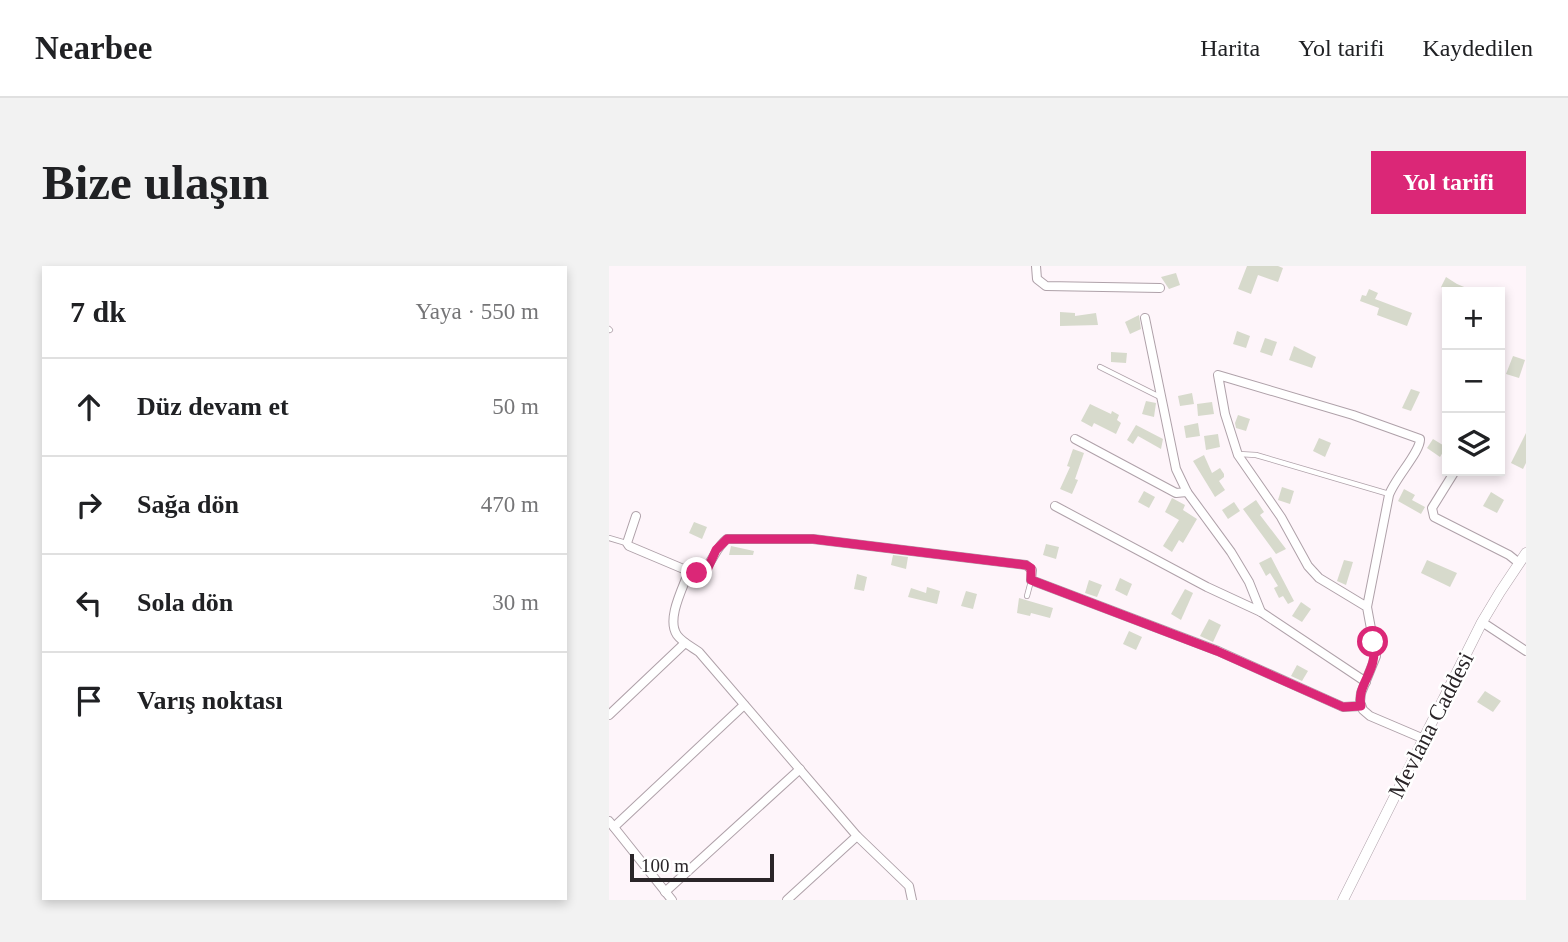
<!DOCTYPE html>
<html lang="tr">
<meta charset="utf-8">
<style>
:root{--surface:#fff;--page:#f2f2f2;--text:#202124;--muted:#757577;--line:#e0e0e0;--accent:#db2777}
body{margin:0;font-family:Georgia,serif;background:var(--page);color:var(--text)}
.controls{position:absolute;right:21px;top:21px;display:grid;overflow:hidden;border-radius:0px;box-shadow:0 4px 10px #0003}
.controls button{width:63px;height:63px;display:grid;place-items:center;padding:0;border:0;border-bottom:2px solid var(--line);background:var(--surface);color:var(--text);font:35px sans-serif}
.scale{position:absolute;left:21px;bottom:18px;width:144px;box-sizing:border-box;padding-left:7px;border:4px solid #2a2528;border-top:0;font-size:19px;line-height:24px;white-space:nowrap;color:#2a2528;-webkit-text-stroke:5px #fff;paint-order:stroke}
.stop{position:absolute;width:21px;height:21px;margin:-16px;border:5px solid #db2777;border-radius:50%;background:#fff}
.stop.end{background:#db2777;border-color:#fff;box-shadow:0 2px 7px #0008}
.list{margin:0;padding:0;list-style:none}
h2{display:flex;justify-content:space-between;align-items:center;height:91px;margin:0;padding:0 28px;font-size:30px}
h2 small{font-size:23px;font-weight:400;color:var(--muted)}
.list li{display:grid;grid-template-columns:46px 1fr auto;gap:21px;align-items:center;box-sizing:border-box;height:98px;padding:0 28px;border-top:2px solid var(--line)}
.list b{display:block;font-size:26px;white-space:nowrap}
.list em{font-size:23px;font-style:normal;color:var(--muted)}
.icon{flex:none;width:38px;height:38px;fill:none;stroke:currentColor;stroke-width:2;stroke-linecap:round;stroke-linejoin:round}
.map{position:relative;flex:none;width:917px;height:634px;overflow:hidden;border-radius:0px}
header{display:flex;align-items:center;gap:42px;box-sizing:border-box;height:98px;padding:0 35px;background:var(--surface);border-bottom:2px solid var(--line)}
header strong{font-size:33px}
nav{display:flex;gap:38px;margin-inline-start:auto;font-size:24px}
.intro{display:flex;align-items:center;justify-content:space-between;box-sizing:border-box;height:168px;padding:0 42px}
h1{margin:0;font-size:49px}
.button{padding:18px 32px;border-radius:0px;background:var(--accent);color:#fff;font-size:24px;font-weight:700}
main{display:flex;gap:42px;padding:0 42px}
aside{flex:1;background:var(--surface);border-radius:0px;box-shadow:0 4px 10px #0003}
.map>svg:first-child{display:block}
.building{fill:#d7dacc}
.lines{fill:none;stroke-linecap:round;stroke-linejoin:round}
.service-casing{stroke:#afa1a9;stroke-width:6}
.minor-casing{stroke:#afa1a9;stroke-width:10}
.tertiary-casing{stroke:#afa1a9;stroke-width:11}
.service{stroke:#fff;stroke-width:4.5}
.minor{stroke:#fff;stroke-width:8}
.tertiary{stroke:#fff;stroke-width:10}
.route{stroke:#db2777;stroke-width:9}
.labels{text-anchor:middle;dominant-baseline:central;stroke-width:5;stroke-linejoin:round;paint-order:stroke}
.street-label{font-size:23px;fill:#2a2528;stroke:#fff}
</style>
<header>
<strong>Nearbee</strong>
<nav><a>Harita</a><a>Yol tarifi</a><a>Kaydedilen</a></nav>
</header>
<div class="intro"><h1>Bize ulaşın</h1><a class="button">Yol tarifi</a></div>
<main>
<aside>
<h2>7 dk<small>Yaya · 550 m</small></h2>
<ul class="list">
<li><svg class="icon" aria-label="ahead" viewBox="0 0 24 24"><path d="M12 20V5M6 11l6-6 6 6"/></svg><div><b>Düz devam et</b></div><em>50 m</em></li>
<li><svg class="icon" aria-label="right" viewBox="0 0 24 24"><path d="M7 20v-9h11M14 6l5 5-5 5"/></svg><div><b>Sağa dön</b></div><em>470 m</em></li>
<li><svg class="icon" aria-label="left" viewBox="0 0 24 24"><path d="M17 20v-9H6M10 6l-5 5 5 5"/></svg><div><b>Sola dön</b></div><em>30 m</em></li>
<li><svg class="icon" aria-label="arrive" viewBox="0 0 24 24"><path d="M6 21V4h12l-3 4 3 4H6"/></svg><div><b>Varış noktası</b></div></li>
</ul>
</aside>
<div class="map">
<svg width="917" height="634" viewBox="0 0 917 634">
<rect width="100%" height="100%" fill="#fef5fa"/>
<!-- building -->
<g class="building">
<polygon points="638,0 669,0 674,2 669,16 649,9 642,28 629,23"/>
<polygon points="567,7 571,19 560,23 552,11"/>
<polygon points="837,11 848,18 867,26 842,26 832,21"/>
<polygon points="760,23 769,27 766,33 803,47 798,60 768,49 770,42 751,35 753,29 757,30"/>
<polygon points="451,46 466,47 466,50 487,47 489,59 451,60"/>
<polygon points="530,49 532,63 521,68 516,56"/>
<polygon points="628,65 641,70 637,82 624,78"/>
<polygon points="656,72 668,76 663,90 651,86"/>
<polygon points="685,80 707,91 703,102 680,94"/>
<polygon points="502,86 518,87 517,97 502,96"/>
<polygon points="904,90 916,94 910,112 897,108"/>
<polygon points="802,123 811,126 802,145 793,142"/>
<polygon points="583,127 585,138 571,140 569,130"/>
<polygon points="537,135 547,137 545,151 533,148"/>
<polygon points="603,136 605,148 589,150 588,138"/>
<polygon points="481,138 502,148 503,145 510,149 508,154 512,157 507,168 485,157 483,161 472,155"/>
<polygon points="629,149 641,153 637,165 627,162 626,157"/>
<polygon points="589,157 591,170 577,172 575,160"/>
<polygon points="527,159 554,173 552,183 529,170 524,178 518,174"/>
<polygon points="917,167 917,197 914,203 902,197"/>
<polygon points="609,168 611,181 597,184 595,170"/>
<polygon points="710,172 722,177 716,191 704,185"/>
<polygon points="824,173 837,181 831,191 818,182"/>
<polygon points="464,183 475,187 466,213 469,214 463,228 451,223 461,201 458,200"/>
<polygon points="595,189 603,207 611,202 615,208 615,211 610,215 616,224 606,231 584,195"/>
<polygon points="673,221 685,225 681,238 669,234"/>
<polygon points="795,223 806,229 803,234 816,241 812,248 789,235"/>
<polygon points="535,225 546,231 540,242 529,236"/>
<polygon points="882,226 895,234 888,247 874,240"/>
<polygon points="563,232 576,239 574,244 588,253 574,277 570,274 563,286 554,280 570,254 556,246"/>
<polygon points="647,234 655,246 651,249 677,283 667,288 634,243"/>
<polygon points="625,236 631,245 619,253 613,244"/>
<polygon points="85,256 98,261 93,273 80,267"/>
<polygon points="437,278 450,281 447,293 434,289"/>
<polygon points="122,280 145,285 144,289 120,289"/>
<polygon points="284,289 299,291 297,303 282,299"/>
<polygon points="662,291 685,335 679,338 674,330 670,332 665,322 669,320 661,307 657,310 650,297"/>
<polygon points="735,294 744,296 737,319 728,315"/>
<polygon points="818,294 848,307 841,321 812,307"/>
<polygon points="248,308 258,311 255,325 245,323"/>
<polygon points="511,312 523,318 518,330 506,324"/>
<polygon points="480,314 493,319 488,331 476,327"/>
<polygon points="318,321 331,325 328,338 299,331 302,322 317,327"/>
<polygon points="576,323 584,327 572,354 562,348"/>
<polygon points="357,325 368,328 364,343 352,340"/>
<polygon points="410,332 444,342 441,352 422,347 421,350 408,347"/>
<polygon points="692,336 702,343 693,356 683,350"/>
<polygon points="600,353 612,359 604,376 591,370"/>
<polygon points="520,365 533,371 527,384 514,378"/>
<polygon points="688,399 699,405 693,415 682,410"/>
<polygon points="876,425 892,435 884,446 868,436"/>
</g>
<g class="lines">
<defs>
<g id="service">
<polyline points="0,63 1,64"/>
<polyline points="491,101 551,131"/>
<polyline points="630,188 647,189 780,228"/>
<polyline points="0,272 17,277"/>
<polyline points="418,330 422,315"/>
</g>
<g id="minor">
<polyline points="427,0 428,13 437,20 551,22"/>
<polyline points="536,52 567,203 578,226 622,286 640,316 652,346"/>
<polyline points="466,173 567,227 578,226"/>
<polyline points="846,205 823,242 825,251 900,289 910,297"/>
<polyline points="446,240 598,321 652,346 757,416"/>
<path d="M27 250 18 277 20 280 84 307C103 306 103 284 118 273H204L417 299 423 304 422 314 609 385 734 441 752 440"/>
<path d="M80 305C74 322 57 353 68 369 73 376 83 381 90 386L248 570 300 620 303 634"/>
<path d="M758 341 710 312 699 300 672 251 629 189 616 148 609 109 744 149 811 173C812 185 786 212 780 229L758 341 767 390 752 427 751 436 754 444 761 450 815 473"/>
<polyline points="873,356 917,385"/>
<polyline points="0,449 76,377"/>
<polyline points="0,555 63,634"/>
<polyline points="5,561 135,439"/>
<polyline points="56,626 191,503"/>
<polyline points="178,634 248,570"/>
</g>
<polyline id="tertiary" points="734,634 873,356 891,326 917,287"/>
</defs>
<!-- service casing -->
<use href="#service" class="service-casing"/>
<!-- minor casing -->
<use href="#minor" class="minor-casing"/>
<!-- tertiary casing -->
<use href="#tertiary" class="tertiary-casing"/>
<!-- service -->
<use href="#service" class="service"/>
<!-- minor -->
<use href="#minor" class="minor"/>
<!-- tertiary -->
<use href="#tertiary" class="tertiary"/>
</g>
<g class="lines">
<!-- route -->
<path class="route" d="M88 307 99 302 107 284 118 273H204L417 299 422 302V314L608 385 734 441 752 440C747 417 770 406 764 376"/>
</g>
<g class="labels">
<!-- street labels -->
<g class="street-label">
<text transform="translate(822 459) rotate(-63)">Mevlana Caddesi</text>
</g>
</g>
</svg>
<div class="controls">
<button>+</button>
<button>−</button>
<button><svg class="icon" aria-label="layers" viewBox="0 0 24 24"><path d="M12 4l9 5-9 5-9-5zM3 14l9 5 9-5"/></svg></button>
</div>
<div class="scale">100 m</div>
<div class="stop" style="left:764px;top:376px"></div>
<div class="stop end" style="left:88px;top:307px"></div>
</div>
</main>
